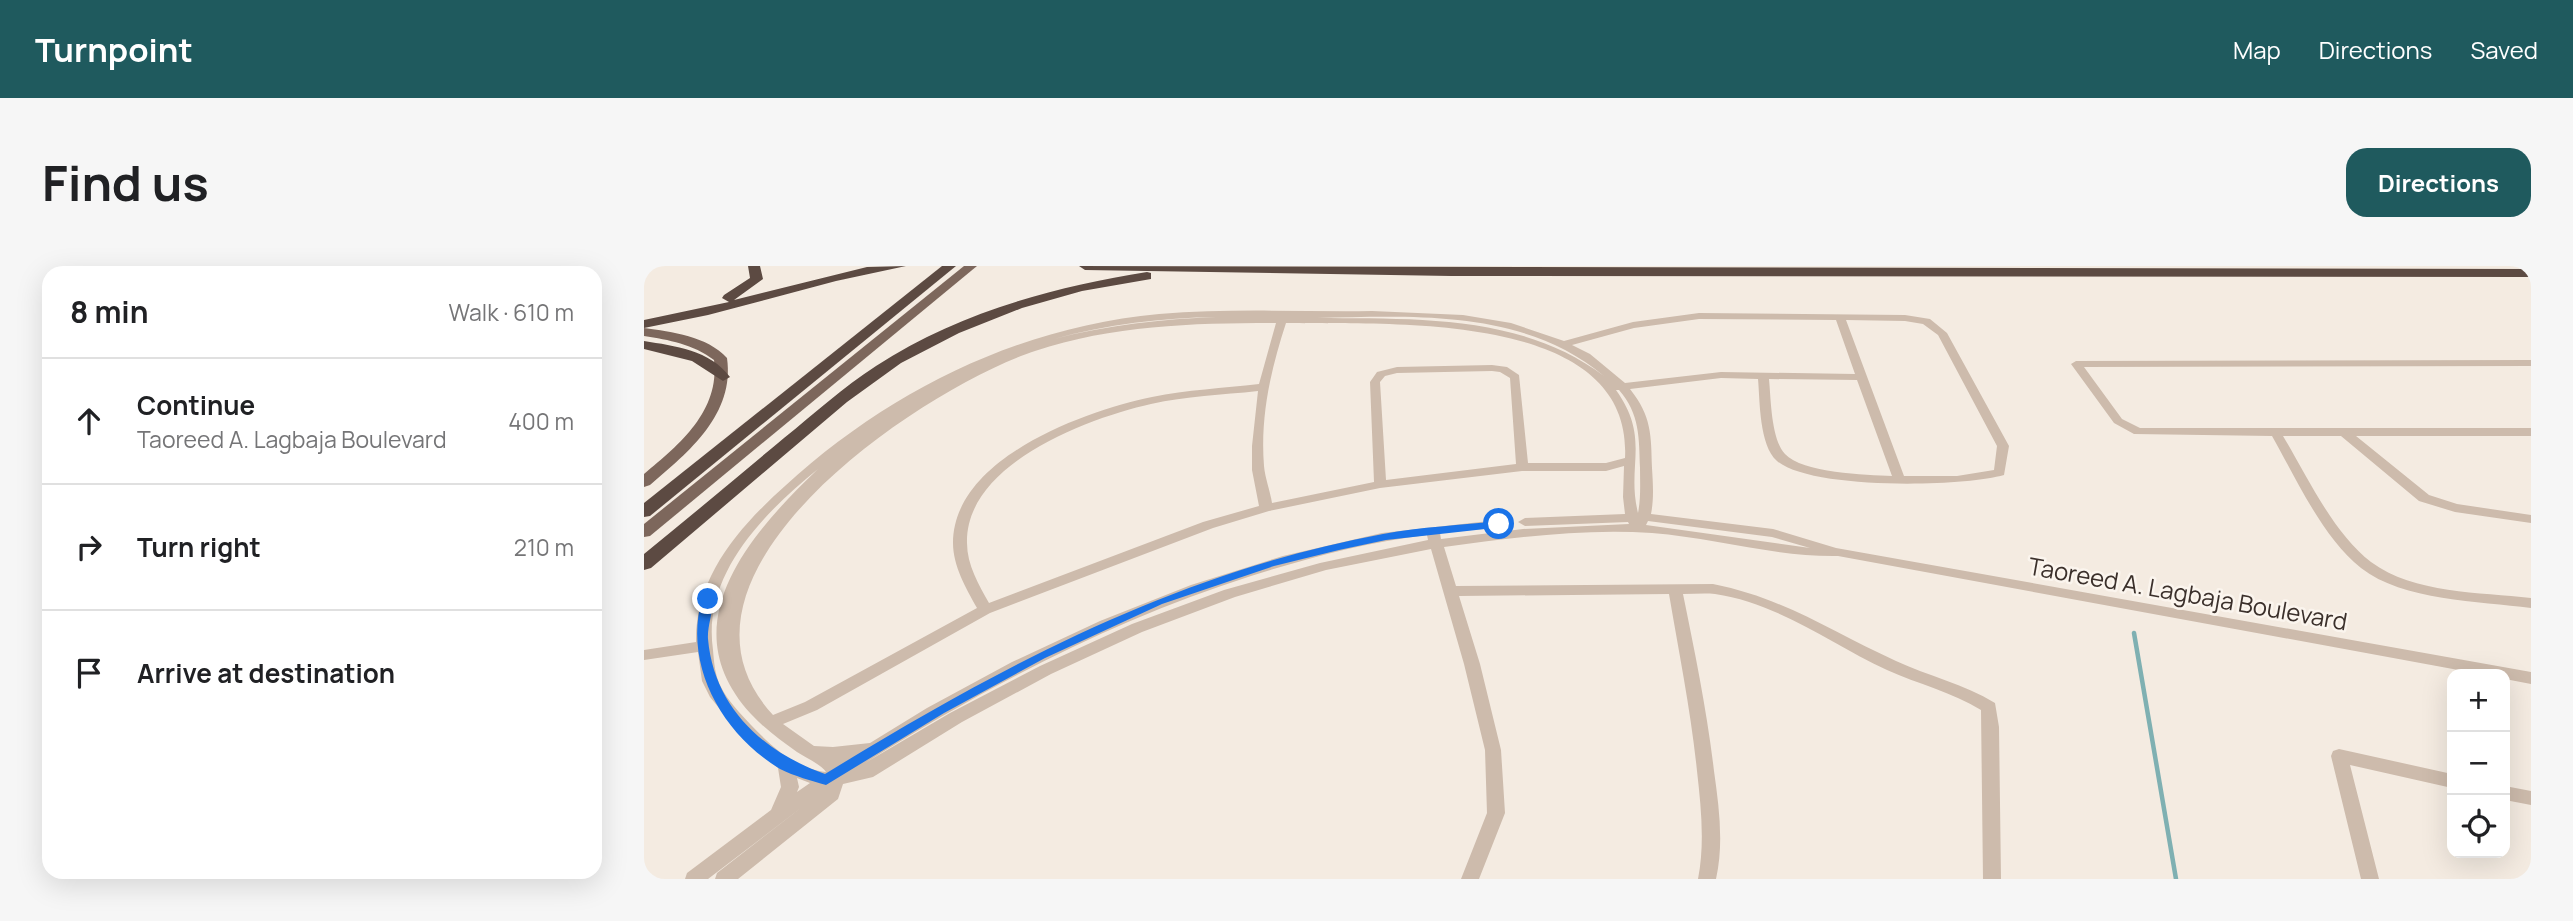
<!DOCTYPE html>
<meta charset="utf-8">
<style>
:root{--surface:#fff;--page:#f6f6f6;--text:#202124;--muted:#757577;--line:#e0e0e0;--accent:#1f5a5e}
body{margin:0;font-family:Manrope,sans-serif;background:var(--page);color:var(--text)}
.controls{position:absolute;right:21px;bottom:21px;display:grid;overflow:hidden;border-radius:14px;box-shadow:0 7px 28px #0002}
.controls button{width:63px;height:63px;display:grid;place-items:center;padding:0;border:0;border-bottom:2px solid var(--line);background:var(--surface);color:var(--text);font:35px sans-serif}
.stop{position:absolute;width:21px;height:21px;margin:-16px;border:5px solid #1a73e8;border-radius:50%;background:#fff}
.stop.end{background:#1a73e8;border-color:#fff;box-shadow:0 2px 7px #0008}
.list{margin:0;padding:0;list-style:none}
h2{display:flex;justify-content:space-between;align-items:center;height:91px;margin:0;padding:0 28px;font-size:30px}
h2 small{font-size:23px;font-weight:400;color:var(--muted)}
.list li{display:grid;grid-template-columns:46px 1fr auto;gap:21px;align-items:center;box-sizing:border-box;height:126px;padding:0 28px;border-top:2px solid var(--line)}
.list b{display:block;font-size:26px;white-space:nowrap}
.list p{margin:0;font-size:23px;white-space:nowrap;color:var(--muted)}
.list em{font-size:23px;font-style:normal;color:var(--muted)}
.icon{flex:none;width:38px;height:38px;fill:none;stroke:currentColor;stroke-width:2;stroke-linecap:round;stroke-linejoin:round}
.map{position:relative;flex:none;width:1887px;height:613px;overflow:hidden;border-radius:21px}
header{display:flex;align-items:center;gap:42px;box-sizing:border-box;height:98px;padding:0 35px;background:var(--accent);color:#fff}
header strong{font-size:33px}
nav{display:flex;gap:38px;margin-inline-start:auto;font-size:24px}
.intro{display:flex;align-items:center;justify-content:space-between;box-sizing:border-box;height:168px;padding:0 42px}
h1{margin:0;font-size:49px}
.button{padding:18px 32px;border-radius:21px;background:var(--accent);color:#fff;font-size:24px;font-weight:700}
main{display:flex;gap:42px;padding:0 42px}
aside{flex:1;background:var(--surface);border-radius:21px;box-shadow:0 7px 28px #0002}
.map>svg:first-child{display:block}
.lines{fill:none;stroke-linecap:round;stroke-linejoin:round}
.stream{stroke:#7fb0b2;stroke-width:4.5}
.minor{fill:#cdbbac;fill-rule:evenodd}
.major{fill:#7d675c;fill-rule:evenodd}
.highway{fill:#5c4a42;fill-rule:evenodd}
.route{fill:#1a73e8}
.labels{text-anchor:middle;dominant-baseline:central;stroke-width:5;stroke-linejoin:round;paint-order:stroke}
.street-label{font-size:24px;fill:#3b302b;stroke:#fbf5ee}
</style>
<header>
<strong>Turnpoint</strong>
<nav><a>Map</a><a>Directions</a><a>Saved</a></nav>
</header>
<div class="intro"><h1>Find us</h1><a class="button">Directions</a></div>
<main>
<aside>
<h2>8 min<small>Walk · 610 m</small></h2>
<ul class="list">
<li><svg class="icon" aria-label="ahead" viewBox="0 0 24 24"><path d="M12 20V5M6 11l6-6 6 6"/></svg><div><b>Continue</b><p>Taoreed A. Lagbaja Boulevard</p></div><em>400 m</em></li>
<li><svg class="icon" aria-label="right" viewBox="0 0 24 24"><path d="M7 20v-9h11M14 6l5 5-5 5"/></svg><div><b>Turn right</b></div><em>210 m</em></li>
<li><svg class="icon" aria-label="arrive" viewBox="0 0 24 24"><path d="M6 21V4h12l-3 4 3 4H6"/></svg><div><b>Arrive at destination</b></div></li>
</ul>
</aside>
<div class="map">
<svg width="1887" height="613" viewBox="0 0 1887 613">
<rect width="100%" height="100%" fill="#f4ebe1"/>
<g class="lines">
<!-- stream -->
<polyline class="stream" points="1490,367 1532,613"/>
<!-- minor -->
<g class="minor">
<path d="M728 45 819 49 867 57 920 75 989 56 1055 47 1261 49 1286 53 1303 67 1365 180 1360 209C1318 221 1167 224 1133 195 1115 179 1116 135 1114 113L1077 112 986 123C1008 151 1007 169 1008 202 1009 218 1010 233 1007 248L1129 263 1192 282 1887 406V418L1861 413V408H1836L1194 290C1131 291 1071 272 1008 267 939 262 868 272 800 281L812 320 1069 318C1140 332 1188 366 1252 395 1284 410 1320 418 1351 437L1355 461 1357 613H1339L1337 444C1308 426 1274 418 1243 404 1187 378 1134 337 1071 328 1061 327 1050 328 1039 328 1051 387 1063 445 1070 505 1075 541 1080 577 1072 613H1054C1061 577 1057 541 1053 505 1047 446 1035 387 1025 328L815 330 836 398 857 484 861 547 835 613H817L843 547 841 484 820 398 787 283 682 304 591 331 498 366 407 408 318 456 229 511 199 518 194 533 94 613H71L73 607 162 538 64 613H41L43 607 127 544 137 521 134 502 101 474 66 431 58 415 54 386 0 394V384L52 376C51 311 95 261 141 220 245 125 374 61 515 48 586 42 657 46 728 45ZM573 51C518 53 463 59 410 73 463 58 518 52 573 51ZM673 52C771 50 880 43 960 110 878 48 771 53 673 52ZM1055 53 1192 54 1211 108 1077 106 981 117 946 88 928 79 990 62ZM1202 54 1261 55 1279 58 1294 69 1353 180 1350 204 1313 210H1260ZM632 57 615 118C579 122 543 124 508 131 441 145 309 192 309 277 309 300 322 322 333 342L161 436 129 449C0 309 277 123 391 85 469 59 551 57 632 57ZM642 57C740 59 989 42 981 192L962 197H884L875 109 863 101 848 99 753 101 733 106 726 116 730 216 628 237C626 224 621 212 620 200 616 150 627 103 642 57ZM848 105 856 106 866 112 872 198 742 214 736 116 741 110 753 107ZM1125 113 1213 114 1248 210C1222 209 1158 207 1141 188 1127 173 1127 133 1125 113ZM972 124H975C996 148 995 172 996 202 996 217 997 232 994 247 982 199 1007 173 972 124ZM614 125 608 180V204L615 240 559 256 345 337C335 319 323 299 323 277 321 198 444 152 507 138 542 130 578 129 614 125ZM980 200 979 231 981 248 881 252 874 256 881 260 984 256 985 258 879 263 797 273 796 267 859 261 861 258 859 255 854 254 738 267 639 290 547 319 456 355 368 396 283 442 226 477 189 481 170 480 139 458 173 444 346 347 569 262 625 245 736 222 878 205H962ZM174 203C106 268 25 359 107 448 121 463 137 475 153 486 162 492 178 499 182 506 152 503 127 480 107 459 96 447 84 435 77 421 71 410 70 396 69 384 58 308 120 247 174 203ZM1004 255 1128 271 1166 282 1002 259ZM783 269 784 274 676 297 580 324 488 358 396 400 306 447 221 497C343 420 469 354 607 310 664 292 723 276 783 269ZM153 512 166 517 153 526 155 521Z"/>
<path d="M1887 94V100L1440 101 1478 153 1496 162H1887V170H1712L1785 229 1813 238 1887 249V257L1811 246 1775 235 1697 170H1639C1663 210 1689 267 1727 296 1770 328 1836 326 1887 332V342C1835 335 1759 335 1717 302 1678 271 1652 212 1628 170L1490 168 1470 157 1427 98 1432 95Z"/>
<polygon points="1695,483 1808,508 1808,522 1706,499 1735,613 1717,613 1687,490 1689,485"/>
<polygon points="1861,520 1887,525 1887,539 1861,534"/>
</g>
<!-- major -->
<g class="major">
<polygon points="320,0 333,0 6,270 0,271 0,258"/>
<path d="M0 62C28 66 63 70 83 92 91 148 45 186 6 219L0 221V208C36 178 76 145 70 94 49 78 25 74 0 70Z"/>
</g>
<!-- highway -->
<g class="highway">
<polygon points="0,0 9,0 0,6"/>
<polygon points="104,0 116,0 119,13 90,34 223,1 262,0 192,15 64,49 0,62 0,54 85,36 78,32 80,29 106,12"/>
<polygon points="298,0 312,0 6,250 0,251 0,237"/>
<polygon points="435,0 1887,3 1887,11 807,10 441,4"/>
<path d="M503 6 507 7V13L438 25 378 42 315 67 257 97 203 136 7 302 0 304V288C47 250 93 211 140 172 170 148 199 121 232 100 313 47 409 21 503 6Z"/>
<path d="M0 75C31 80 66 84 86 111L79 115 48 95 0 83Z"/>
</g>
</g>
<!-- route -->
<path class="route" d="M855 255 860 258 859 261 742 274 695 284 630 300 518 338 401 392 300 447 182 519C168 515 150 510 136 503 78 468 39 399 58 333L68 330C71 342 63 359 64 373 70 441 119 486 181 508 357 400 533 306 739 268 777 261 817 259 855 255Z"/>
<g class="labels">
<!-- street labels -->
<g class="street-label">
<text transform="translate(1544 327) rotate(10)">Taoreed A. Lagbaja Boulevard</text>
</g>
</g>
</svg>
<div class="controls">
<button>+</button>
<button>−</button>
<button><svg class="icon" aria-label="locate" viewBox="0 0 24 24"><circle cx="12" cy="12" r="6"/><path d="M12 2v4M12 18v4M2 12h4M18 12h4"/></svg></button>
</div>
<div class="stop" style="left:855px;top:258px"></div>
<div class="stop end" style="left:64px;top:333px"></div>
</div>
</main>
